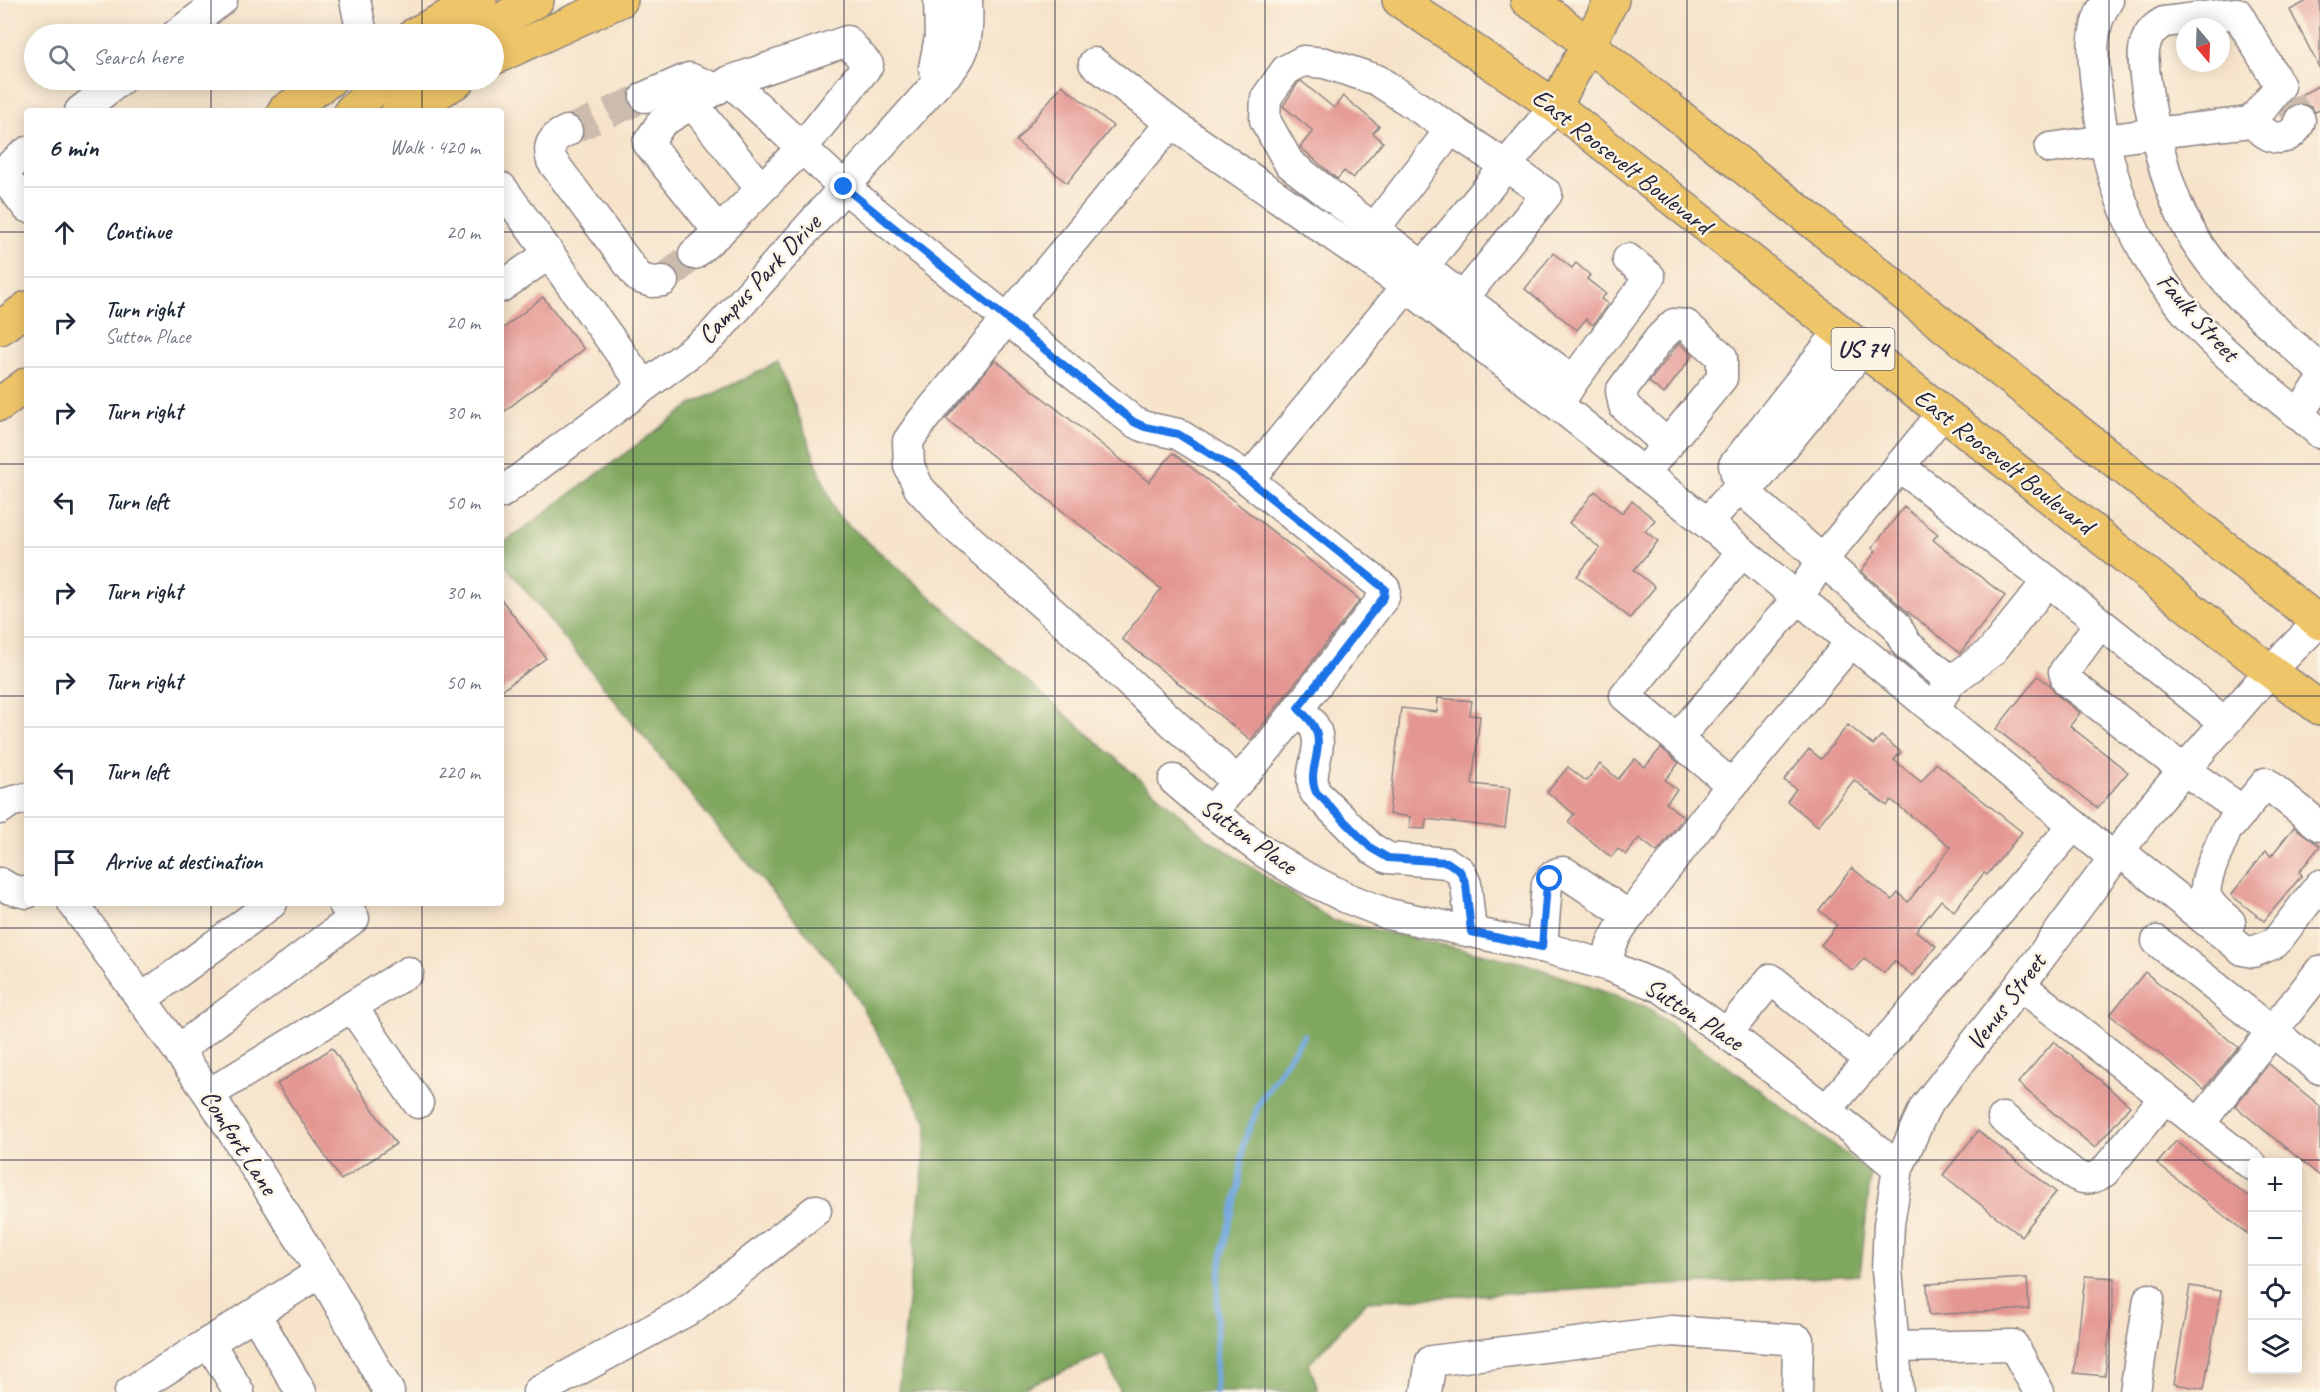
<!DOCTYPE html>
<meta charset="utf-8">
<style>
:root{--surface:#fff;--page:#f6f6f7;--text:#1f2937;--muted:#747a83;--line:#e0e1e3}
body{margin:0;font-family:Caveat,sans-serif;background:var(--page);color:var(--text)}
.controls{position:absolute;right:18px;bottom:18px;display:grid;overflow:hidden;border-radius:6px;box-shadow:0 3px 15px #0003}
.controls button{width:54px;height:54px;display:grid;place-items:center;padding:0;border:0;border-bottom:2px solid var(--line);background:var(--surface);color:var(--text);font:30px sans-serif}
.compass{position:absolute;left:2176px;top:18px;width:54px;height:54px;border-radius:50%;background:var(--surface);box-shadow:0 3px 15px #0003;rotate:161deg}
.stop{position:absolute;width:18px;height:18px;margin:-14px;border:4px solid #1a73e8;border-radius:50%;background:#fff}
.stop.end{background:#1a73e8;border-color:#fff;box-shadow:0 2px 6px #0008}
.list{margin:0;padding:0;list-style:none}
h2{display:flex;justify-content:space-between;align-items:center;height:78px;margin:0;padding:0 24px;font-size:26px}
h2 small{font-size:20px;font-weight:400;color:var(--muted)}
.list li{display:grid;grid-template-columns:39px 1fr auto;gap:18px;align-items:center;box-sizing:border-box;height:90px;padding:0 24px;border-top:2px solid var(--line)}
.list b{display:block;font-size:22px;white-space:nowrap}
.list p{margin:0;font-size:20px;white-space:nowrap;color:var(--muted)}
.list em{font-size:20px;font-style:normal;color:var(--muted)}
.icon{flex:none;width:33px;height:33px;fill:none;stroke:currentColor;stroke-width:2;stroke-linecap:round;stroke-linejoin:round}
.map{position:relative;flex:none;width:2320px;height:1392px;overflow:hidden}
.search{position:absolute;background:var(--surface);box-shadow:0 3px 15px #0003;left:24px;top:24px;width:480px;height:66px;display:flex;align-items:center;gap:15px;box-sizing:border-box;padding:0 21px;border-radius:33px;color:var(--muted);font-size:22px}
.panel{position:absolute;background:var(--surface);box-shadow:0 3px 15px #0003;left:24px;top:108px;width:480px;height:798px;border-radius:6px}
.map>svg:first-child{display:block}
.forest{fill:#80a75f;stroke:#51644d;stroke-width:1.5}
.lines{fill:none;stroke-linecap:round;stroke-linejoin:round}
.stream{stroke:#70a7de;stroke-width:6}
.building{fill:#e49692}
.minor-tunnel{stroke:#ccbcad;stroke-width:30;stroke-dasharray:30 15;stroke-linecap:butt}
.minor-casing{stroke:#8c8282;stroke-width:33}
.major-casing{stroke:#8c8282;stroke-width:36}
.highway-casing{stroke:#8c8282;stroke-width:36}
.minor{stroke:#fff;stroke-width:30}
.major{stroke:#eec569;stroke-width:33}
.highway{stroke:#eec569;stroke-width:33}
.route{stroke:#1a73e8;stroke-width:8}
.grid{fill:none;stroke:#22223b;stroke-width:1.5;stroke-opacity:0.55}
.labels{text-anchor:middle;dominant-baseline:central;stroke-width:5;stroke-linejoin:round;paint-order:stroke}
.shield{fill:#fcf5e5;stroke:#63616e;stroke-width:1.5}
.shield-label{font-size:24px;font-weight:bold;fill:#22223b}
.street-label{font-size:26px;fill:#22223b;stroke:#fcf5e5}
</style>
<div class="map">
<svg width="2320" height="1392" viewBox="0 0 2320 1392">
<rect width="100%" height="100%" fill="#fcf5e5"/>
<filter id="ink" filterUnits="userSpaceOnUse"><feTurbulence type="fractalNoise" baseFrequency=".0167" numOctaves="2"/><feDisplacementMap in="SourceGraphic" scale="12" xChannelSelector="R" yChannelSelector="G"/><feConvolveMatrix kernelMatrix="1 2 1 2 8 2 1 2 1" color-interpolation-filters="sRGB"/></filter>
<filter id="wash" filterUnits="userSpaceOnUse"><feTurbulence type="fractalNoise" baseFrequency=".008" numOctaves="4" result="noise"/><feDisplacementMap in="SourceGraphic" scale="24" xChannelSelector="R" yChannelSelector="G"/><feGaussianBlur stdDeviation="1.35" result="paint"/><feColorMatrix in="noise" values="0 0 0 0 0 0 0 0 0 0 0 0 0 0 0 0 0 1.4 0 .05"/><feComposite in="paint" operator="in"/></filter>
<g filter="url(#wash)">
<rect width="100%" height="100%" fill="#f6e3ca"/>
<!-- forest -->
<polygon class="forest" points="778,362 836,514 1207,838 1332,920 1524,963 1647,1007 1871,1173 1860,1275 1367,1301 1309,1364 1319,1392 1120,1392 1105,1354 1012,1392 898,1392 928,1124 847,981 709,817 501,560 501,545 691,405"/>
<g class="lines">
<!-- stream -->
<polyline class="stream" points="1215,1392 1218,1284 1224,1245 1239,1186 1243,1145 1261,1099 1304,1035"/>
</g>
<g id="blocks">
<!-- building -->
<g class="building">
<polygon points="2309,0 2320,0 2320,69 2290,10"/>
<polygon points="1301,81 1334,108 1343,96 1379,126 1373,133 1383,142 1353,178 1344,171 1337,179 1300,147 1313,131 1283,106 1298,83"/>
<polygon points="1062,85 1113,126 1067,183 1016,141"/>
<polygon points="2320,85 2320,110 2315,112 2311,107 2304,103 2295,104 2288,108 2283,116 2281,112 2291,100"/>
<polygon points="1553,253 1572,268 1576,263 1590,275 1587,279 1606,294 1601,299 1608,304 1593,325 1586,319 1577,330 1525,289"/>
<polygon points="543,297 584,349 501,414 501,330"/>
<polygon points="1679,343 1693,355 1664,394 1649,382"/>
<polygon points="995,360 1149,482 1173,453 1360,600 1251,740 1122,639 1161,589 946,419"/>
<polygon points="1595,491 1622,513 1632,501 1655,520 1645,531 1658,541 1634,570 1655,587 1630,618 1577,576 1600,548 1569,523"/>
<polygon points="1904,507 1938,534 1933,540 2005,596 1960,653 1908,612 1861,571 1876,551 1872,548"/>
<polygon points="501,599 546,658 501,691"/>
<polygon points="2038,676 2050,685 2057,695 2080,713 2070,726 2128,772 2098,808 1996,729"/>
<polygon points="1438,698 1472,701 1470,715 1480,716 1472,784 1510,788 1505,828 1426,819 1425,829 1409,828 1410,817 1389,814 1401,708 1437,712"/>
<polygon points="1848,725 1873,745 1881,736 1901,752 1894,760 1921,782 1936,763 2022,832 1987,875 1984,873 1954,911 1941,900 1916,931 1936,946 1913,976 1894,961 1884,973 1864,958 1853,971 1821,945 1837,925 1819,910 1852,868 1892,900 1898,893 1908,902 1951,847 1891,800 1887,806 1854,780 1818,826 1787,801 1796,789 1784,780 1809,749 1821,759"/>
<polygon points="1661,748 1679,763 1665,780 1677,790 1666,803 1684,817 1657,852 1639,838 1626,855 1618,849 1611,857 1568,822 1574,814 1547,792 1568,767 1586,781 1600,764 1618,779 1635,759 1645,767"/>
<polygon points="2294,827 2320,846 2299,872 2302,875 2264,921 2231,895 2266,851 2271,856"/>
<polygon points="2145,972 2238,1047 2204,1089 2110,1015"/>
<polygon points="2054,1041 2130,1106 2095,1148 2018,1083"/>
<polygon points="332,1048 396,1144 341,1180 277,1084"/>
<polygon points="2269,1064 2320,1106 2320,1176 2235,1106"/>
<polygon points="1978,1131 2056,1192 2021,1236 1943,1175"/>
<polygon points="2176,1141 2253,1200 2253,1238 2157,1164"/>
<polygon points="2085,1276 2115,1278 2105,1376 2074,1373"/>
<polygon points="2027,1278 2029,1309 1929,1315 1927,1284"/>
<polygon points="2190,1286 2221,1291 2204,1389 2174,1384"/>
</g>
</g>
</g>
<g filter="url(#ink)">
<use href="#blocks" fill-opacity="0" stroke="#8c8282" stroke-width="1.5"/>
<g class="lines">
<!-- minor-tunnel -->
<g class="minor-tunnel">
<polyline points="2289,101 2300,120"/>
<polyline points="567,131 645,97"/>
<polyline points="663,281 694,254"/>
</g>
<defs>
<g id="minor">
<polyline points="355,0 362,34"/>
<path d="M2108 0C2086 31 2094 66 2098 101 2109 192 2144 273 2210 338 2244 372 2284 401 2320 433"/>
<polyline points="177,34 222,0"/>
<polyline points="1094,63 1171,123 1406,286 1558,405 1707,523 2114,858"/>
<polyline points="937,83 934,68 940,37 939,0"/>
<polyline points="645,97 689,78 717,89"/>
<polyline points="692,103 761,189"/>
<polyline points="80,111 120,80"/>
<path d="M2251 122C2263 132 2277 146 2293 132 2297 128 2299 126 2300 120"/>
<polyline points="1171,123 922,421 908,441 909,466 919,488 952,524 1080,637 1236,781"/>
<polyline points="1451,129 1377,80 1325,63 1303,61 1286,70 1266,98 1265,120 1289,163 1463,298"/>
<path d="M567 131C552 137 547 146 552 161L639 278 652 282 663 281"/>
<path d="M2050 148 2155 133 2251 122 2280 86 2237 13 2164 22C2137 36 2143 63 2147 90 2157 145 2169 203 2201 249 2233 296 2278 331 2320 369"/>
<polyline points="0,171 27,207"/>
<polyline points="1,173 27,152"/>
<polyline points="501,190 502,188 644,386"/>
<polyline points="1374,229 1451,129 1547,194 1463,298 1573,381 1558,405"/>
<polyline points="719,232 648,143 662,122 730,81"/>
<polyline points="694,254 719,232 802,148 868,65 847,41 730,81 844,187 1134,422 1145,427 1178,434 1236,470 1385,589 1384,597 1270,745 1211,812"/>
<polyline points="501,287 549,254"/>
<polyline points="1840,331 1734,465 1739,487 1896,625 1906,644 1951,681"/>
<polyline points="1573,381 1650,277 1628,259"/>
<polyline points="2298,413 2320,385"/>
<polyline points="1899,466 2048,581 2224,722"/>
<polyline points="1644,473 1722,378 1722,357 1686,325 1674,324 1659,339 1621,391 1624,406 1668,445"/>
<polyline points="1248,480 1555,106"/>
<path d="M501 493 711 337 937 83C967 58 969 38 967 0"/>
<polyline points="1707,523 1739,487 1758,478 1863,349"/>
<polyline points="2100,623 2064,672 2067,681 2184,770 2243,811"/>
<polyline points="1941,697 1951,681 1991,652 2048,581"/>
<path d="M1298 708C1302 713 1308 717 1311 722 1329 745 1305 770 1315 792L1371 848 1388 858 1447 863 1460 871 1466 884 1471 932"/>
<polyline points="1677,739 1798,598 1823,559 1943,413"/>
<polyline points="1174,780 1211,812 1264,852 1305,877 1347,898 1388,914 1542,947 1609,966 1662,988 1733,1038 1866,1141 1898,1168"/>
<polyline points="1732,785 1625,696 1742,552"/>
<polyline points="0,809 10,802 27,798"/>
<polyline points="2231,825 2266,783 2320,826"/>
<path d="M2226 831C2221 845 2200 885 2207 898 2212 909 2222 915 2230 922"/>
<polyline points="2119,851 2243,950 2253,952 2275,943 2320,885"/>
<polyline points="0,883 10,889 27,893"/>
<polyline points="73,903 209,1094 321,1272 389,1392"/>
<polyline points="2157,941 2320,1069"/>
<path d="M1542 947 1547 884C1551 877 1556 872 1564 872L1629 916"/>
<path d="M1609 966C1607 951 1614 939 1621 927L1713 808 1851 642"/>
<polyline points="2020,985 2252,1165"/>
<polyline points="142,999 272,903"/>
<polyline points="352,1007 418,1103"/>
<polyline points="1727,1033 1771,979 1870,1060"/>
<polyline points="178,1050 354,918 343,903"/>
<polyline points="209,1094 408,972"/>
<polyline points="1826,1110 2074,825"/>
<path d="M2003 1118 2072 1173C2084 1181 2091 1180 2104 1172L2165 1097"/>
<polyline points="2199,1124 2320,971"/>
<polyline points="255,1314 301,1392"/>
<polyline points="209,1342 239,1392"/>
<polyline points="1895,1347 2013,1345 2039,1392"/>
<polyline points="130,1392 321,1272"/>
<polyline points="538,1392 692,1308 816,1210"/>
<polyline points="1426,1392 1431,1361 1672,1331 1798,1340 1797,1392"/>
<polyline points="1898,1392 1887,1270 1889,1224 1898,1168 1925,1107 2020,985 2152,807 2270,671 2320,621"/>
<polyline points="2135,1392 2149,1299"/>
</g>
<polyline id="major" points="1555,106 1612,0"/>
<g id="highway">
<polyline points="1399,0 1555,106 2270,671 2320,708"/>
<polyline points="1527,0 1555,18 2320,623"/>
<polyline points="415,34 480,0"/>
<polyline points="475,34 537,0"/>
<polyline points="494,58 621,0"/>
<polyline points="284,111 330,80"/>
<polyline points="351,111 369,95 372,80"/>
<polyline points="398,111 407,80"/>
<polyline points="407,111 459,80"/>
<polyline points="0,328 27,308"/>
<polyline points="0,404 27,384"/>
</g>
</defs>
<!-- minor casing -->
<use href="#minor" class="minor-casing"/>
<!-- major casing -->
<use href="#major" class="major-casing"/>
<!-- highway casing -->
<use href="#highway" class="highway-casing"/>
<!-- minor -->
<use href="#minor" class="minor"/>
<!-- major -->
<use href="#major" class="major"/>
<!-- highway -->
<use href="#highway" class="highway"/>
</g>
</g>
<g class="lines" filter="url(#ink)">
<!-- route -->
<path class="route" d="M844 187 1134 422 1145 427 1178 434 1236 470 1385 589 1384 597 1298 708C1302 713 1308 717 1311 722 1329 745 1305 769 1316 792L1371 848 1388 858 1447 862 1460 871 1466 884 1471 932 1542 947 1547 884 1550 879"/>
</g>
<!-- grid -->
<path class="grid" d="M211 0V34M422 0V34M633 0V1392M844 0V1392M1055 0V1392M1265 0V1392M1476 0V1392M1687 0V1392M1898 0V1392M2109 0V1392M211 80V111M422 80V111M0 232H27M501 232H2320M0 464H27M501 464H2320M0 696H27M501 696H2320M211 903V1392M422 903V1392M0 928H2320M0 1160H2320"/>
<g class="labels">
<!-- shield labels -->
<rect class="shield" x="1831.5" y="328" width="63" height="42" rx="4.5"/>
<g class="shield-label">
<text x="1863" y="349">US 74</text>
</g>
<!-- street labels -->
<g class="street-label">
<text transform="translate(1622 161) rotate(38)">East Roosevelt Boulevard</text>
<text transform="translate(759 279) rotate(-47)">Campus Park Drive</text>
<text transform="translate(2198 317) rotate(48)">Faulk Street</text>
<text transform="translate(2004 461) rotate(38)">East Roosevelt Boulevard</text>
<text transform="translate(1249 836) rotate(36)">Sutton Place</text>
<text transform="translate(2006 1002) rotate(-53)">Venus Street</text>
<text transform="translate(1694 1014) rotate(33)">Sutton Place</text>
<text transform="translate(239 1142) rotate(57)">Comfort Lane</text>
</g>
</g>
</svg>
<div class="controls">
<button>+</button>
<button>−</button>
<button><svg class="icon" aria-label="locate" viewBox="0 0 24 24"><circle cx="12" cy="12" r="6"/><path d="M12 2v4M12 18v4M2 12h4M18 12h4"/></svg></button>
<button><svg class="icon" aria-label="layers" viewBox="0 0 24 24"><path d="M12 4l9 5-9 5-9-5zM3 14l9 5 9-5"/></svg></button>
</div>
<svg class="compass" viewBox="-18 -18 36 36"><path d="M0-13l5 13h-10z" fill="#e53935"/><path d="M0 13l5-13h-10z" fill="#747a83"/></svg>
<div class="stop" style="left:1550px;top:879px"></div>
<div class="stop end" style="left:844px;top:187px"></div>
<div class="search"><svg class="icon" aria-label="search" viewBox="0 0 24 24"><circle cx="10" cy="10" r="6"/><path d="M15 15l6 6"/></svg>Search here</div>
<section class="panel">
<h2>6 min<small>Walk · 420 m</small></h2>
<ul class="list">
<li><svg class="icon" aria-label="ahead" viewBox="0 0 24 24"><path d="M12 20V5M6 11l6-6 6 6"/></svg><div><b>Continue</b></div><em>20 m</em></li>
<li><svg class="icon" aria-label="right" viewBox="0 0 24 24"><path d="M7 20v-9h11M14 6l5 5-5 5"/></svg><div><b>Turn right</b><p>Sutton Place</p></div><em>20 m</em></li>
<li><svg class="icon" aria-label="right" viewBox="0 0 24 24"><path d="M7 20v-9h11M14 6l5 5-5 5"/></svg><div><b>Turn right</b></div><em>30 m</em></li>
<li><svg class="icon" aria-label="left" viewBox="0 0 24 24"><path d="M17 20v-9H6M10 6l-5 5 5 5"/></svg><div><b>Turn left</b></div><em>50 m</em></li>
<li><svg class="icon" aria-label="right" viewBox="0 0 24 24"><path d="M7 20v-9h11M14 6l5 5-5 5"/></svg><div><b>Turn right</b></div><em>30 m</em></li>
<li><svg class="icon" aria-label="right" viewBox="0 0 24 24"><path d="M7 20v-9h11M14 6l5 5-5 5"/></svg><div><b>Turn right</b></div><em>50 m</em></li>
<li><svg class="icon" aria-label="left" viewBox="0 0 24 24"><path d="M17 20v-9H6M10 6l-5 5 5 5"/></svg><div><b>Turn left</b></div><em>220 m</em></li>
<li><svg class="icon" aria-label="arrive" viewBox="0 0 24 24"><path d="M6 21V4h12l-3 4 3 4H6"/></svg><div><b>Arrive at destination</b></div></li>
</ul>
</section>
</div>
